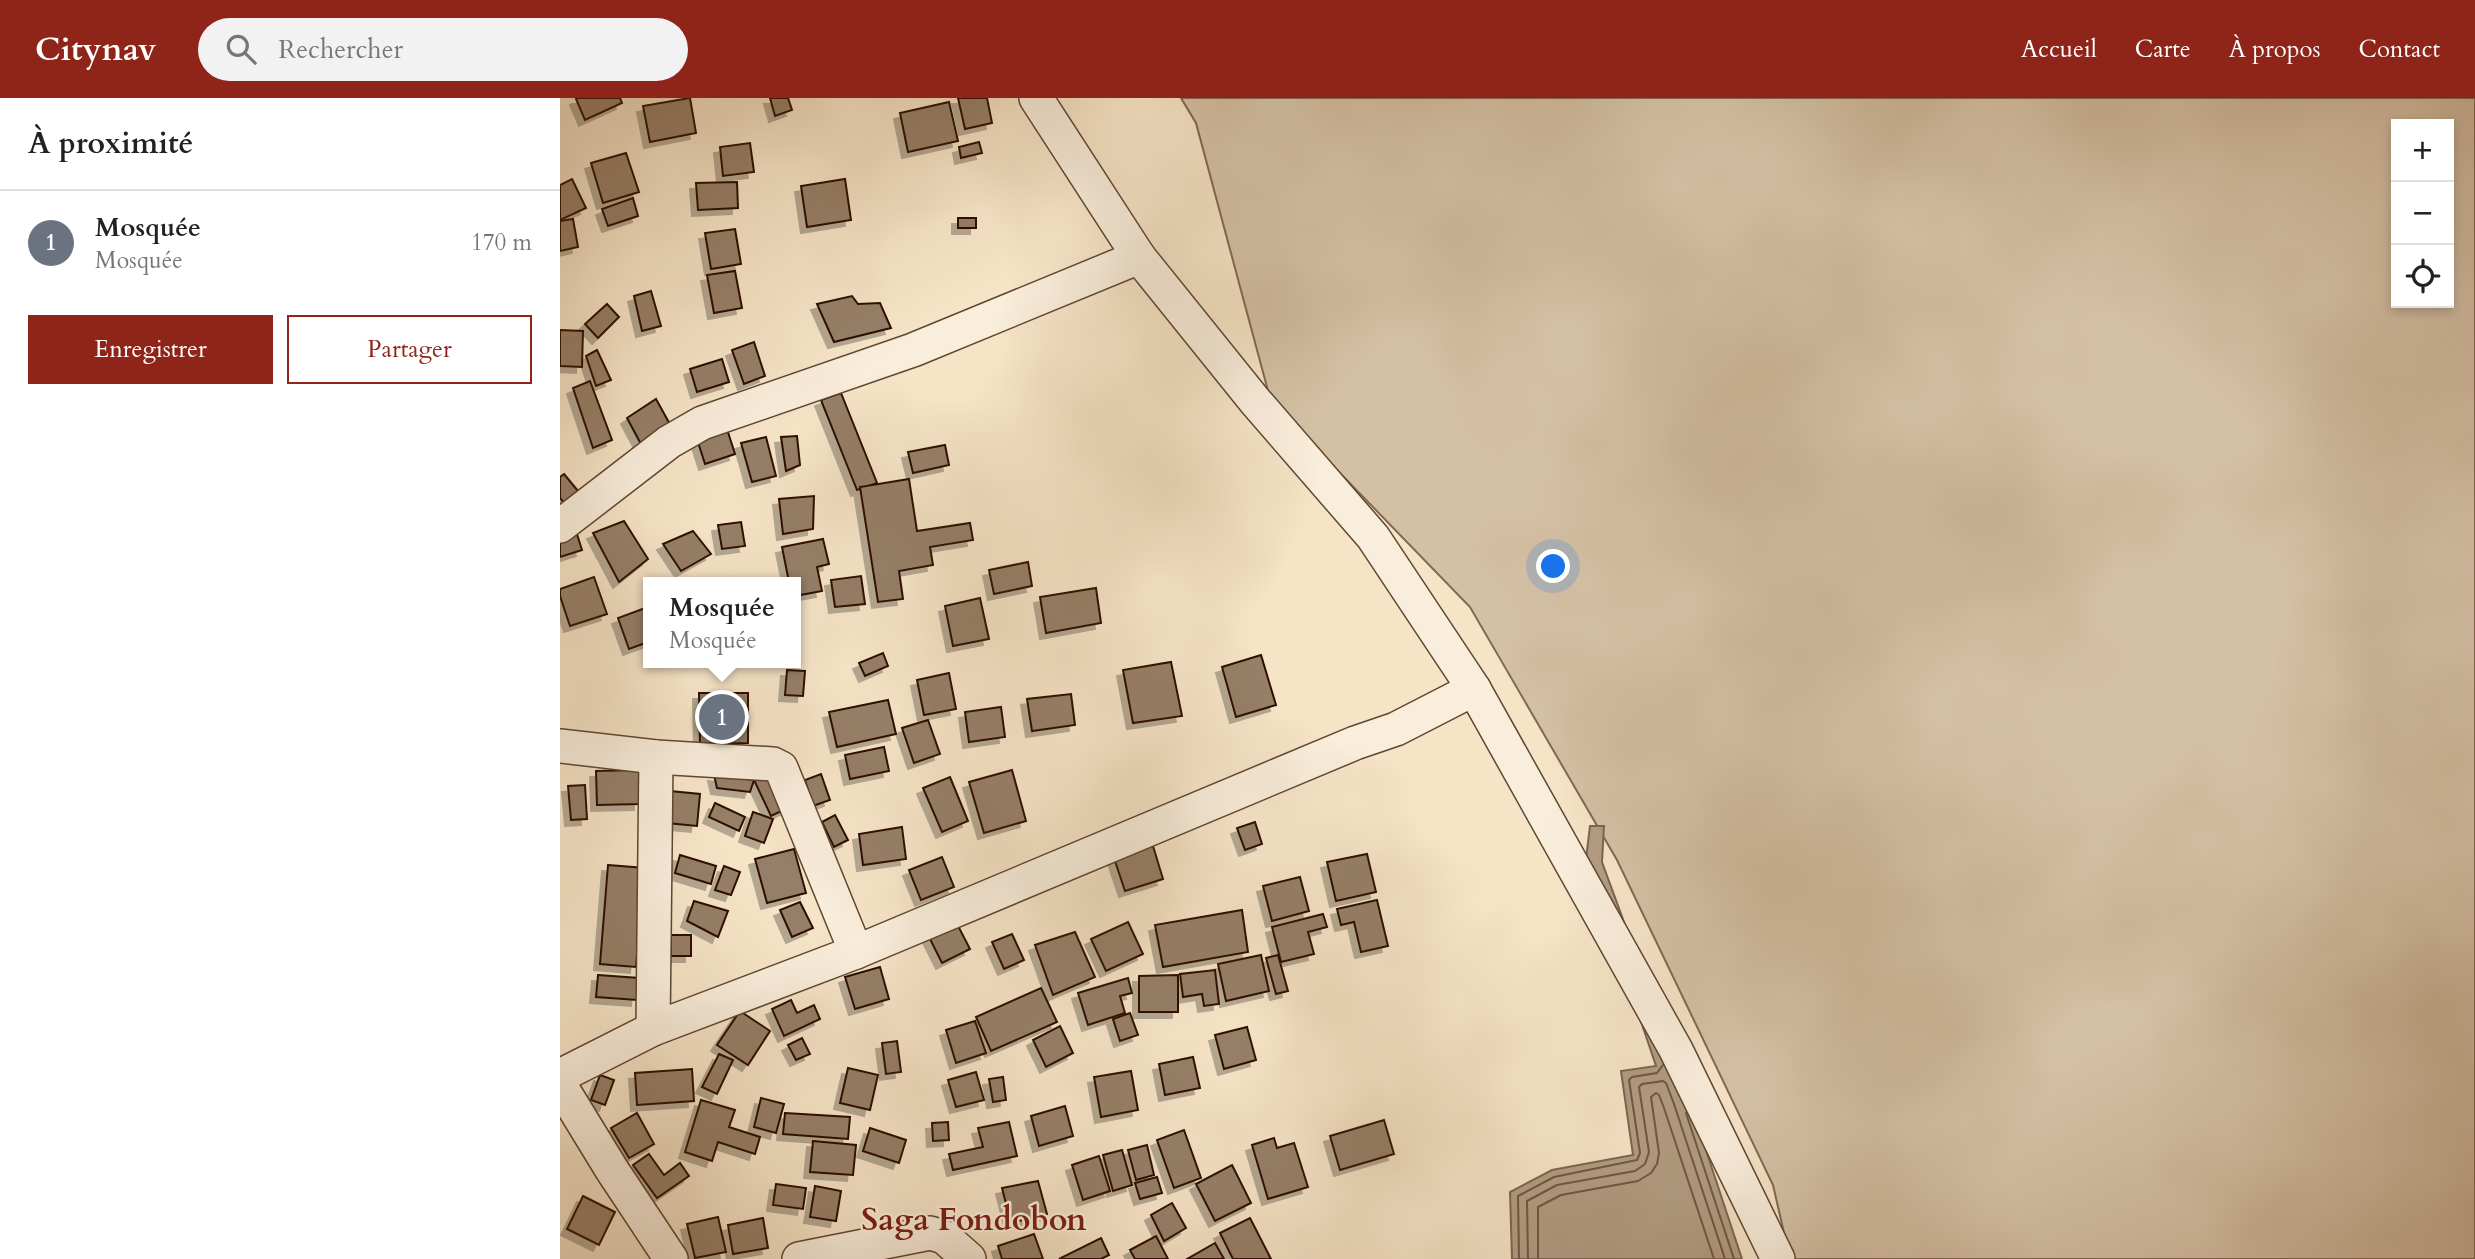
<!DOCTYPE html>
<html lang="fr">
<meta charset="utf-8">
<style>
:root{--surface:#fff;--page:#f2f2f2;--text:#222;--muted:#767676;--line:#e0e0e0;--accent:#8f2418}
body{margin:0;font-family:Cardo,serif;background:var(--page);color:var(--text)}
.controls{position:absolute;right:21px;top:21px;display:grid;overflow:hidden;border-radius:0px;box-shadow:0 4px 10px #0003}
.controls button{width:63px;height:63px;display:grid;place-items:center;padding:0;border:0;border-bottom:2px solid var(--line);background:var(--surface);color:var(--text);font:35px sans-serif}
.you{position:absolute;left:994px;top:469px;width:24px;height:24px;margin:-18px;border:5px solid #fff;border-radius:50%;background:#1a73e8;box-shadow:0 0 0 10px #1a73e833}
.badge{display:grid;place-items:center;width:46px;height:46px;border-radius:50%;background:var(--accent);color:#fff;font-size:23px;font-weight:700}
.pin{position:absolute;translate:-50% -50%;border:4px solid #fff;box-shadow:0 2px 7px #0006}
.popup{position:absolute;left:83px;top:479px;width:158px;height:91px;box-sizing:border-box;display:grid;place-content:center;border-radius:0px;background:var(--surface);filter:drop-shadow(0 2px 5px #0005);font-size:23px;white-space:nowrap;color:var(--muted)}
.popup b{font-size:26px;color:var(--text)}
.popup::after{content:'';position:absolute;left:50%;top:100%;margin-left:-14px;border:14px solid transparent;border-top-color:var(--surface)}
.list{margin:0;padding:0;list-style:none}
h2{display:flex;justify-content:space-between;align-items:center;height:91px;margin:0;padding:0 28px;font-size:30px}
h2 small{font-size:23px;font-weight:400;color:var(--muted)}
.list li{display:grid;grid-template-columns:46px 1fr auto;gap:21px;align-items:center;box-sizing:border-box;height:105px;padding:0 28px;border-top:2px solid var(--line)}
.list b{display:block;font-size:26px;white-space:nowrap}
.list p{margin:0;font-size:23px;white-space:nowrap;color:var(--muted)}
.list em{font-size:23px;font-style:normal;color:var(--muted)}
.actions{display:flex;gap:14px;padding:21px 28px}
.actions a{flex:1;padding:16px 0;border:2px solid var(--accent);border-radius:0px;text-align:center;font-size:24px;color:var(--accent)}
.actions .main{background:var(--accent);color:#fff}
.icon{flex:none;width:38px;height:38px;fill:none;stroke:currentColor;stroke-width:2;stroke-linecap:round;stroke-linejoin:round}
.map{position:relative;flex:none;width:1915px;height:1161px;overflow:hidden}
header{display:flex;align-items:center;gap:42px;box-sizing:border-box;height:98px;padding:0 35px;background:var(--accent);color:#fff}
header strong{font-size:33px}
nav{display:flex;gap:38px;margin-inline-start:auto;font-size:24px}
.search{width:490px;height:63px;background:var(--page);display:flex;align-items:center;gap:18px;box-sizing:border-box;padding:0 24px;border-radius:38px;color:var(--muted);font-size:26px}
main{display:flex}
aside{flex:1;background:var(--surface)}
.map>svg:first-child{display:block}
.green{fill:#d4c0a5;stroke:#806852;stroke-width:2;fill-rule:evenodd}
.water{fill:#b29c83;stroke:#7d644f;stroke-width:2}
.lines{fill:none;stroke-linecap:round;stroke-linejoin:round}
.shore{stroke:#705642;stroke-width:2}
.building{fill:#967f67;stroke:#2d1100;stroke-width:2;filter:url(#shadow)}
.minor-casing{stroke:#5f4632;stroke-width:36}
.minor{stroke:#f9eddb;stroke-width:33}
.labels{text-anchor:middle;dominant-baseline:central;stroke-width:5;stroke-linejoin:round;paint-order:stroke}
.neighbourhood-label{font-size:32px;font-weight:bold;fill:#7a1f14;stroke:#f9eddb}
</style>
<header>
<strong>Citynav</strong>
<div class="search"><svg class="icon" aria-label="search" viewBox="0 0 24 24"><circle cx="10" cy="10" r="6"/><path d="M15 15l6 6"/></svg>Rechercher</div>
<nav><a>Accueil</a><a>Carte</a><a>À propos</a><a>Contact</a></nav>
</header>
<main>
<aside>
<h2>À proximité<small></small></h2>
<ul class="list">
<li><span class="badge" style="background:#6b7280">1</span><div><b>Mosquée</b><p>Mosquée</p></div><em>170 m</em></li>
</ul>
<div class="actions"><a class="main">Enregistrer</a><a>Partager</a></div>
</aside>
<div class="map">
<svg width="1915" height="1161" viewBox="0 0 1915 1161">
<defs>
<filter id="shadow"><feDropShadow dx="-6" dy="6" stdDeviation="0" flood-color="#0004"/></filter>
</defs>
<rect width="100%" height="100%" fill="#f6e4c7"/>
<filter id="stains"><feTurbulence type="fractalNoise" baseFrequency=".00286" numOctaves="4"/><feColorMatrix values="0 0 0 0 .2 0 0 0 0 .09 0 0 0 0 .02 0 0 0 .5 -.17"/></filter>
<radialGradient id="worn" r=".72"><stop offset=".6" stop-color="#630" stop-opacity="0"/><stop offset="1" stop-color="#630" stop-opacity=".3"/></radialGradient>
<!-- green -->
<path class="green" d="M621 0H1915V1161H1230L1213 1087 1057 762 910 509 711 304 636 25ZM1836 26H1889V205H1836Z"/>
<!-- water -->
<polygon class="water" points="1030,728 1044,728 1042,764 1129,1001 1182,1161 952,1161 950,1094 992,1072 1073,1057 1061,973 1096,968 1026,761"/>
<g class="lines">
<!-- shore -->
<g class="shore">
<polyline points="1126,1015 1174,1161"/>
<polyline points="959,1161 958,1098 994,1079 1077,1062 1080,1055 1069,982 1072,979 1097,975 1103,967"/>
<polyline points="968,1161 967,1103 997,1087 1075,1073 1085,1066 1089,1054 1079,989 1082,986 1103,983 1106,985 1114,1006 1165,1161"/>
<polyline points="978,1161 978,1109 1001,1097 1078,1083 1091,1075 1097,1066 1099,1055 1091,999 1096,995 1099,997 1104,1010 1154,1161"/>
</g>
</g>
<!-- building -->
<g class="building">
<polygon points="18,0 60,0 62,5 25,22 16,1"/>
<polygon points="130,0 136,35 90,44 83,8"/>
<polygon points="210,0 228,0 232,12 215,18"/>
<polygon points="398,0 427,0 432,25 405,31"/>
<polygon points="389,4 398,43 348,54 340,15"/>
<polygon points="419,44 422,55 401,60 399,49"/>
<polygon points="190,45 194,74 163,78 160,49"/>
<polygon points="66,55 79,94 43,105 31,65"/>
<polygon points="12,81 26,110 0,122 0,87"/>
<polygon points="285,81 291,122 247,129 241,88"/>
<polygon points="177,84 178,110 138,112 136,85"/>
<polygon points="73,100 78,118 48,128 42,111"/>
<rect x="398" y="120" width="18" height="10"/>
<polygon points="13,121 18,149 0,153 0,123"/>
<polygon points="175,131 181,166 151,171 145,135"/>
<polygon points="175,173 182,210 154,215 147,177"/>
<polygon points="91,193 101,228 82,233 74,198"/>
<polygon points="292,198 298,206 320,205 331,230 274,244 257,206"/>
<polygon points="47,206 59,219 38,240 25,226"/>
<polygon points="0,232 23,233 22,269 0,268"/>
<polygon points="194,244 205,278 184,286 172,252"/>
<polygon points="37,252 51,282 36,288 26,258"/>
<polygon points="162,261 169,284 137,294 130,271"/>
<polygon points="30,283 52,342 33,350 13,290"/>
<polygon points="281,295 317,385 297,392 261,302"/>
<polygon points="96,301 112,330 82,348 67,320"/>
<polygon points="167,331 175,356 145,366 137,341"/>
<polygon points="237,338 240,367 226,373 221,339"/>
<polygon points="206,339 216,378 192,384 181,345"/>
<polygon points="385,347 389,367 353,375 348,354"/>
<polygon points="4,376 23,399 10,412 0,400 0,379"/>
<polygon points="349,381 357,433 410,425 413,442 370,449 373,467 339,473 343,501 318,504 300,389"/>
<polygon points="254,398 253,431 223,436 219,401"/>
<polygon points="64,423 88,461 59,484 33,435"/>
<polygon points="181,424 185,448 162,451 158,427"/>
<polygon points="16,433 22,452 0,459 0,438"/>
<polygon points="133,433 151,456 121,473 103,446"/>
<polygon points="263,441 269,466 257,469 262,493 235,498 235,484 229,484 222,449"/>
<polygon points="468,464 472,488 434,496 429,472"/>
<polygon points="301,478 305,506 275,509 271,482"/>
<polygon points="34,479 47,516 10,528 0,498 0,491"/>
<polygon points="536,490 541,525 486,535 480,499"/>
<polygon points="420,500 429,541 393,548 385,508"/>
<polygon points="88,509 88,544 69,551 58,520"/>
<polygon points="323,555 328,568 305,578 299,565"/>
<polygon points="701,557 716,607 676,619 662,569"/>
<polygon points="611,564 622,618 573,625 563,572"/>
<polygon points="227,572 245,573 243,598 225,597"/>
<polygon points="389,575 396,611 364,617 357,582"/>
<polygon points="139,595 188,595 188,645 140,646"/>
<polygon points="511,596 515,627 472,633 467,601"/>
<polygon points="328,602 336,636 277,649 269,614"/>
<polygon points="441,609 445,639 409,644 405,614"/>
<polygon points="368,622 380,656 354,665 342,630"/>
<polygon points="324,649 329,673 290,681 285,657"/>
<polygon points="79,672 80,706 37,707 36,673"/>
<polygon points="452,672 466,723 424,735 409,684"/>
<polygon points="211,674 228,710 211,718 194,682"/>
<polygon points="261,676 270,702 253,708 245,682"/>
<polygon points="154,677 194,682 190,694 157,690"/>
<polygon points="390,679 408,723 382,734 363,690"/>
<polygon points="25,687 27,721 11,722 8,688"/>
<polygon points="110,693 140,696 137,728 107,725"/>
<polygon points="155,705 185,719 179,733 149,719"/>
<polygon points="193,714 213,721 204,745 185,738"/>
<polygon points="275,717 288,742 274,749 262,724"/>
<polygon points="695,724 702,746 685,752 677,730"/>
<polygon points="342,729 346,761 303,767 299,736"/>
<polygon points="593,748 603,781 565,793 554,760"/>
<polygon points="234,751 246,795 207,805 195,761"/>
<polygon points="807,756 816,794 776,803 767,764"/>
<polygon points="120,757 156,768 151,786 115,775"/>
<polygon points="382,759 394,789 361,802 349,772"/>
<polygon points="48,767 85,770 76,869 40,866"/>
<polygon points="164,768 180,774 171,797 155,792"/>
<polygon points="740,779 749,813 712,823 703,788"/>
<polygon points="817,802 828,848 801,854 794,824 781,827 777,811"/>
<polygon points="134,803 168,813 158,839 127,823"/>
<polygon points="240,804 253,830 232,839 220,812"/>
<polygon points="682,812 688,854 603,869 595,827"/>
<polygon points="763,816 767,829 748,834 754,856 721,864 712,829"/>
<polygon points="394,820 410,851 382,865 366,833"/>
<polygon points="568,824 583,856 546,873 531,841"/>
<polygon points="515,834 535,879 493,897 475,847"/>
<polygon points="452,836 464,862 444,871 432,844"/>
<rect x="111" y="837" width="20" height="21"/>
<polygon points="701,857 709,893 666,903 658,866"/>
<polygon points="718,857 728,893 716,896 706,860"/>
<polygon points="320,869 329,901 295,911 285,879"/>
<polygon points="655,872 659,906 644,908 642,896 623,899 620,876"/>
<polygon points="38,877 79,880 77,902 36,899"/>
<polygon points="618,877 618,914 579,914 579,878"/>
<polygon points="568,880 572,895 560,898 565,915 528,927 518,895"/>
<polygon points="481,890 497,924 431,953 416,919"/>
<polygon points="231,902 237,915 254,907 260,921 224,938 212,911"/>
<polygon points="180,913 210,933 188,967 157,947"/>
<polygon points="570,915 578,937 560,943 553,921"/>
<polygon points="415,923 426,955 396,965 386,932"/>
<polygon points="500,928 513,955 486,969 473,942"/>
<polygon points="687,929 696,962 664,971 655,937"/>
<polygon points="242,940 250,956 236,962 228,947"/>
<polygon points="337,943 341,974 326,976 322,945"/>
<polygon points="159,956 173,962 157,996 142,989"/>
<polygon points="633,959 640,990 605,997 599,966"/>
<polygon points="288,970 318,977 310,1012 280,1005"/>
<polygon points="132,971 134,1003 77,1007 75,975"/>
<polygon points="571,973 578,1012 541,1019 534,979"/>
<polygon points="416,974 424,1002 396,1009 388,982"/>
<polygon points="40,977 54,982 45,1007 31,1002"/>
<polygon points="443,979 446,1002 433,1004 429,981"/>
<polygon points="201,1000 224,1006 216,1035 194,1029"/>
<polygon points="141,1002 175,1012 169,1029 200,1039 195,1056 158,1044 152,1063 125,1054"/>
<polygon points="505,1008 513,1038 479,1048 471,1018"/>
<polygon points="77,1015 94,1046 69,1060 51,1030"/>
<polygon points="225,1015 290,1019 288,1041 223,1036"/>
<polygon points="824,1022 834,1056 780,1072 770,1038"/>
<polygon points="388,1024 389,1042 373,1043 372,1025"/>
<polygon points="449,1024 457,1058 393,1072 389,1056 423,1049 418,1030"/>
<polygon points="310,1030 346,1042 339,1065 303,1053"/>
<polygon points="624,1032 641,1080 614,1090 597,1042"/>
<polygon points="714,1040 717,1050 734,1045 748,1089 708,1101 692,1047"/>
<polygon points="253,1043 296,1047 293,1077 250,1074"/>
<polygon points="587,1047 594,1077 576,1082 568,1052"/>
<polygon points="562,1052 572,1087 553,1093 543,1057"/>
<polygon points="89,1056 104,1077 120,1065 129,1078 97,1100 73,1067"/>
<polygon points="539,1058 550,1093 523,1102 512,1067"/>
<polygon points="672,1067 691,1105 655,1123 636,1086"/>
<polygon points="597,1079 602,1095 580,1101 575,1085"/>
<polygon points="478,1083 487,1116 451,1125 442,1090"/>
<polygon points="216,1086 246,1090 243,1111 213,1107"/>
<polygon points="255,1088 281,1093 276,1123 250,1119"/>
<polygon points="23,1098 55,1114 39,1147 7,1131"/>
<polygon points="612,1105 626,1130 604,1143 591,1117"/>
<polygon points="158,1119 166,1154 135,1160 127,1126"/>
<polygon points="203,1120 208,1150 173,1156 168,1127"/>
<polygon points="690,1120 711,1161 673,1161 660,1135"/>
<polygon points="474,1136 483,1161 442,1161 438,1148"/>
<polygon points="596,1138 608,1161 575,1161 570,1152"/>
<polygon points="541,1140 549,1157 541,1161 499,1161"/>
<polygon points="655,1145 664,1161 627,1161"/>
</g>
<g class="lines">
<defs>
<g id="minor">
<polyline points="476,0 579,159 695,303 813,439 914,591 1116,952 1218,1161"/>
<polyline points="0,428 109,344 142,325 353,252 579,159"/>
<polyline points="0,648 96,659 213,666 221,670 296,854"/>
<polyline points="93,931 96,659"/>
<polyline points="0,978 93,931 296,854 795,645 836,631 914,591"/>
<polyline points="0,987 52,1072 111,1161"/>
<polyline points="239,1161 370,1135 384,1139 409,1161"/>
</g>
</defs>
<!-- minor casing -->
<use href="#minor" class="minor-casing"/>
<!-- minor -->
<use href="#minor" class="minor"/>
</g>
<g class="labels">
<!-- neighbourhood labels -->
<g class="neighbourhood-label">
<text x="414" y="1122">Saga Fondobon</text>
</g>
</g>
<rect width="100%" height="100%" filter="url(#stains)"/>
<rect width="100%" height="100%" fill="url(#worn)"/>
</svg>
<div class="controls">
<button>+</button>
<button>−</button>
<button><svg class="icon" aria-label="locate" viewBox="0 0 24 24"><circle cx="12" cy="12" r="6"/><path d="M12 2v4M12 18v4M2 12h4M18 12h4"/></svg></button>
</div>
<div class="you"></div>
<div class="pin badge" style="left:162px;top:619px;background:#6b7280">1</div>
<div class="popup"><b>Mosquée</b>Mosquée</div>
</div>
</main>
